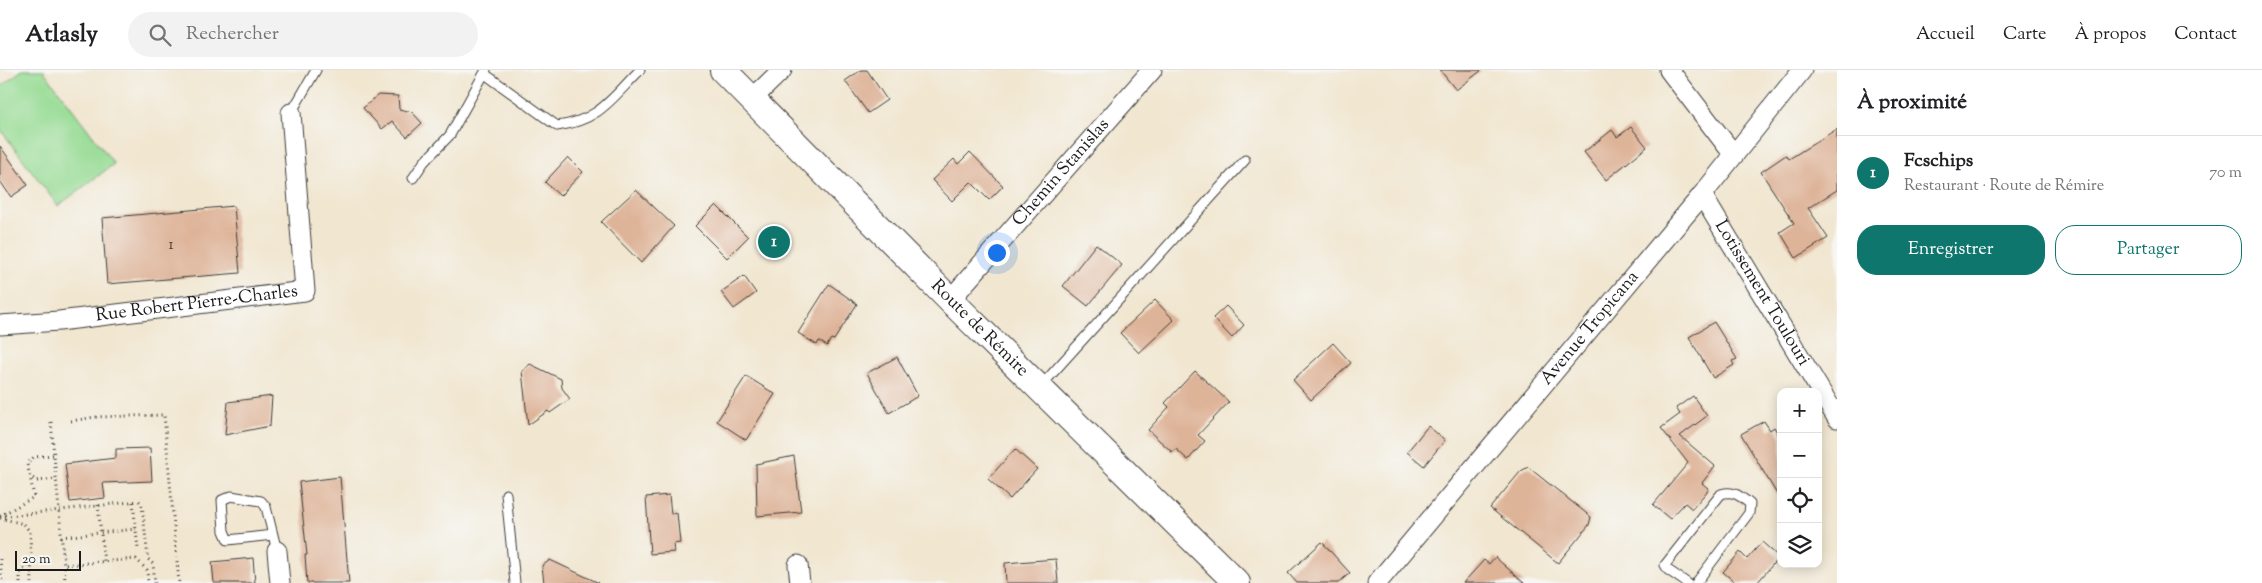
<!DOCTYPE html>
<html lang="fr">
<meta charset="utf-8">
<style>
:root{--surface:#fff;--page:#f2f2f2;--text:#202124;--muted:#757577;--line:#e0e0e0;--accent:#0f766e}
body{margin:0;font-family:"Sorts Mill Goudy",serif;background:var(--page);color:var(--text)}
.controls{position:absolute;right:15px;bottom:15px;display:grid;overflow:hidden;border-radius:10px;box-shadow:0 2px 12px #0003}
.controls button{width:45px;height:45px;display:grid;place-items:center;padding:0;border:0;border-bottom:1px solid var(--line);background:var(--surface);color:var(--text);font:25px sans-serif}
.scale{position:absolute;left:15px;bottom:12px;width:66px;box-sizing:border-box;padding-left:5px;border:2px solid #1c1c1c;border-top:0;font-size:14px;line-height:18px;white-space:nowrap;color:#1c1c1c;-webkit-text-stroke:4px #f6f6f2;paint-order:stroke}
.you{position:absolute;left:996px;top:182px;width:18px;height:18px;margin:-12px;border:4px solid #fff;border-radius:50%;background:#1a73e8;box-shadow:0 0 0 8px #1a73e833}
.badge{display:grid;place-items:center;width:32px;height:32px;border-radius:50%;background:var(--accent);color:#fff;font-size:16px;font-weight:700}
.pin{position:absolute;translate:-50% -50%;border:2px solid #fff;box-shadow:0 1px 5px #0006}
.list{margin:0;padding:0;list-style:none}
h2{display:flex;justify-content:space-between;align-items:center;height:65px;margin:0;padding:0 20px;font-size:21px}
h2 small{font-size:16px;font-weight:400;color:var(--muted)}
.list li{display:grid;grid-template-columns:32px 1fr auto;gap:15px;align-items:center;box-sizing:border-box;height:75px;padding:0 20px;border-top:1px solid var(--line)}
.list b{display:block;font-size:19px;white-space:nowrap}
.list p{margin:0;font-size:16px;white-space:nowrap;color:var(--muted)}
.list em{font-size:16px;font-style:normal;color:var(--muted)}
.actions{display:flex;gap:10px;padding:15px 20px}
.actions a{flex:1;padding:11px 0;border:1px solid var(--accent);border-radius:20px;text-align:center;font-size:18px;color:var(--accent)}
.actions .main{background:var(--accent);color:#fff}
.icon{flex:none;width:28px;height:28px;fill:none;stroke:currentColor;stroke-width:2;stroke-linecap:round;stroke-linejoin:round}
.map{position:relative;flex:none;width:1837px;height:513px;overflow:hidden}
header{display:flex;align-items:center;gap:30px;box-sizing:border-box;height:70px;padding:0 25px;background:var(--surface);border-bottom:1px solid var(--line)}
header strong{font-size:24px}
nav{display:flex;gap:28px;margin-inline-start:auto;font-size:18px}
.search{width:350px;height:45px;background:var(--page);display:flex;align-items:center;gap:12px;box-sizing:border-box;padding:0 18px;border-radius:28px;color:var(--muted);font-size:19px}
main{display:flex}
aside{flex:1;background:var(--surface)}
.map>svg:first-child{display:block}
.green{fill:#97dc94;stroke:#5a7c58}
.building{fill:#deb499}
.lines{fill:none;stroke-linecap:round;stroke-linejoin:round}
.service-casing{stroke:#3c3a37;stroke-width:11}
.minor-casing{stroke:#3c3a37;stroke-width:21}
.secondary-casing{stroke:#3c3a37;stroke-width:28}
.path{stroke:#3c3a37;stroke-width:3;stroke-dasharray:1 4;stroke-linecap:butt}
.service{stroke:#fff;stroke-width:9}
.minor{stroke:#fff;stroke-width:19}
.secondary{stroke:#fff;stroke-width:26}
.labels{text-anchor:middle;dominant-baseline:central;stroke-width:4;stroke-linejoin:round;paint-order:stroke}
.number-label{font-size:15px;fill:#4c423b}
.street-label{font-size:18px;fill:#1c1c1c;stroke:#f6f6f2}
</style>
<header>
<strong>Atlasly</strong>
<div class="search"><svg class="icon" aria-label="search" viewBox="0 0 24 24"><circle cx="10" cy="10" r="6"/><path d="M15 15l6 6"/></svg>Rechercher</div>
<nav><a>Accueil</a><a>Carte</a><a>À propos</a><a>Contact</a></nav>
</header>
<main>
<div class="map">
<svg width="1837" height="513" viewBox="0 0 1837 513">
<rect width="100%" height="100%" fill="#f6f6f2"/>
<filter id="ink" filterUnits="userSpaceOnUse"><feTurbulence type="fractalNoise" baseFrequency=".02" numOctaves="2"/><feDisplacementMap in="SourceGraphic" scale="10" xChannelSelector="R" yChannelSelector="G"/><feConvolveMatrix kernelMatrix="1 2 1 2 8 2 1 2 1" color-interpolation-filters="sRGB"/></filter>
<filter id="wash" filterUnits="userSpaceOnUse"><feTurbulence type="fractalNoise" baseFrequency=".0096" numOctaves="4" result="noise"/><feDisplacementMap in="SourceGraphic" scale="20" xChannelSelector="R" yChannelSelector="G"/><feGaussianBlur stdDeviation="1.12" result="paint"/><feColorMatrix in="noise" values="0 0 0 0 0 0 0 0 0 0 0 0 0 0 0 0 0 1.4 0 .05"/><feComposite in="paint" operator="in"/></filter>
<g filter="url(#wash)">
<rect width="100%" height="100%" fill="#f1e6d0"/>
<!-- green -->
<polygon class="green" points="22,0 43,0 114,94 58,136 0,59 0,17"/>
<g id="blocks">
<!-- building -->
<g class="building">
<polygon points="861,0 867,0 887,30 868,43 845,11"/>
<polygon points="1440,0 1482,0 1456,20"/>
<polygon points="378,25 398,26 399,39 412,42 422,53 407,67 392,51 382,59 363,38"/>
<polygon points="1631,57 1647,77 1606,110 1584,82 1612,60 1617,67"/>
<polygon points="1837,59 1837,120 1808,138 1828,168 1796,188 1780,162 1794,153 1761,102 1786,85 1789,89"/>
<polygon points="0,76 28,115 11,127 0,111"/>
<polygon points="970,82 1003,116 989,130 971,112 952,131 932,110 954,89 958,94"/>
<polygon points="568,87 583,102 560,126 545,112"/>
<polygon points="636,120 674,156 641,193 601,152"/>
<polygon points="716,135 748,167 727,188 695,156"/>
<polygon points="234,136 240,203 107,214 102,148"/>
<polygon points="1096,174 1122,195 1088,236 1063,216"/>
<polygon points="744,206 756,223 734,239 721,222"/>
<polygon points="829,214 857,234 834,270 831,269 827,276 819,271 817,275 798,263"/>
<polygon points="1155,230 1174,250 1139,283 1120,263"/>
<polygon points="1226,236 1244,255 1232,268 1213,248"/>
<polygon points="1714,252 1737,289 1732,291 1734,295 1713,308 1689,267"/>
<polygon points="1333,273 1351,293 1311,330 1293,310"/>
<polygon points="897,287 918,326 889,343 867,303"/>
<polygon points="530,294 561,309 562,318 570,329 550,343 548,341 528,355 522,301"/>
<polygon points="1195,301 1229,332 1198,365 1205,371 1188,390 1176,379 1172,382 1148,360 1169,337 1165,333"/>
<polygon points="746,306 775,324 746,370 717,351"/>
<polygon points="272,326 270,356 225,365 228,332"/>
<polygon points="1693,326 1707,346 1680,366 1715,396 1702,413 1709,419 1692,439 1685,433 1670,449 1653,435 1688,393 1661,358 1680,344 1676,338"/>
<polygon points="1764,351 1770,360 1774,357 1781,369 1781,431 1741,364"/>
<polygon points="1428,356 1445,370 1424,396 1407,382"/>
<polygon points="150,378 152,411 103,413 105,428 70,432 65,394 116,388 116,379"/>
<polygon points="1015,379 1037,399 1010,429 988,409"/>
<polygon points="794,386 801,442 757,446 756,394"/>
<polygon points="1528,397 1591,447 1589,455 1558,493 1490,438 1521,401"/>
<polygon points="340,407 349,513 307,513 305,485 307,485 299,412"/>
<polygon points="669,425 671,444 677,443 680,473 673,474 674,482 650,484 646,427"/>
<polygon points="1322,472 1350,503 1338,513 1297,513 1288,503"/>
<polygon points="1762,472 1779,487 1757,513 1736,513 1723,502 1740,482 1747,489"/>
<polygon points="1495,487 1524,513 1463,513 1484,490 1489,494"/>
<polygon points="253,488 255,513 214,513 212,492"/>
<polygon points="1056,489 1058,513 1006,513 1005,493"/>
<polygon points="550,490 599,513 544,513 542,496"/>
</g>
</g>
</g>
<g filter="url(#ink)">
<use href="#blocks" fill-opacity="0" stroke="#3c3a37" stroke-width="1"/>
<g class="lines">
<defs>
<g id="service">
<path d="M485 4 557 56C600 50 611 29 640 0"/>
<polyline points="291,43 316,0"/>
<polyline points="413,108 424,92 450,65 486,0"/>
<polyline points="1041,316 1245,90"/>
<polyline points="506,424 515,513"/>
<polyline points="273,465 228,470 224,461 222,430 231,426 261,431 266,437 277,481"/>
<path d="M1687 513 1668 500 1665 495 1721 424C1734 420 1740 426 1750 434L1749 443 1696 513"/>
</g>
<g id="minor">
<polyline points="1669,0 1734,85"/>
<polyline points="752,29 782,0"/>
<path id="s1" d="M1702 125 1837 348"/>
<path id="s2" d="M950 230 1152 0"/>
<path id="s3" d="M0 255 59 251 305 221 291 43"/>
<polyline points="277,481 280,513"/>
<polyline points="798,495 800,513"/>
<path id="s4" d="M1377 513 1702 125 1802 0"/>
</g>
<g id="secondary">
<path id="s5" d="M723 0 950 230 1237 513"/>
</g>
</defs>
<!-- service casing -->
<use href="#service" class="service-casing"/>
<!-- minor casing -->
<use href="#minor" class="minor-casing"/>
<!-- secondary casing -->
<use href="#secondary" class="secondary-casing"/>
<!-- path -->
<g class="path">
<polyline points="71,351 95,347 164,345 179,513"/>
<polyline points="51,352 64,495"/>
<polyline points="53,385 34,387 27,394 30,406 37,411 56,409"/>
<polyline points="133,432 138,479"/>
<polyline points="98,435 104,492"/>
<polyline points="0,446 34,427 30,406"/>
<polyline points="0,447 139,431 142,434 148,489 153,494 155,513"/>
<polyline points="0,448 24,454 30,462 32,513"/>
<polyline points="61,467 136,459"/>
<polyline points="0,489 2,513"/>
<polyline points="20,513 20,503 32,491"/>
<polyline points="65,513 64,495 136,489 147,500 148,513"/>
</g>
<!-- service -->
<use href="#service" class="service"/>
<!-- minor -->
<use href="#minor" class="minor"/>
<!-- secondary -->
<use href="#secondary" class="secondary"/>
</g>
</g>
<g class="labels">
<!-- number labels -->
<g class="number-label">
<text x="171" y="175">1</text>
</g>
<!-- street labels -->
<g class="street-label">
<text stroke="none"><textPath href="#s2" startOffset="169">Chemin Stanislas</textPath></text>
<text stroke="none"><textPath href="#s1" startOffset="115">Lotissement Toulouri</textPath></text>
<text stroke="none"><textPath href="#s3" startOffset="198">Rue Robert Pierre-Charles</textPath></text>
<text stroke="none"><textPath href="#s5" startOffset="364">Route de Rémire</textPath></text>
<text stroke="none"><textPath href="#s4" startOffset="332">Avenue Tropicana</textPath></text>
</g>
</g>
</svg>
<div class="controls">
<button>+</button>
<button>−</button>
<button><svg class="icon" aria-label="locate" viewBox="0 0 24 24"><circle cx="12" cy="12" r="6"/><path d="M12 2v4M12 18v4M2 12h4M18 12h4"/></svg></button>
<button><svg class="icon" aria-label="layers" viewBox="0 0 24 24"><path d="M12 4l9 5-9 5-9-5zM3 14l9 5 9-5"/></svg></button>
</div>
<div class="scale">20 m</div>
<div class="you"></div>
<div class="pin badge" style="left:774px;top:172px">1</div>
</div>
<aside>
<h2>À proximité<small></small></h2>
<ul class="list">
<li><span class="badge">1</span><div><b>Fcschips</b><p>Restaurant · Route de Rémire</p></div><em>70 m</em></li>
</ul>
<div class="actions"><a class="main">Enregistrer</a><a>Partager</a></div>
</aside>
</main>
